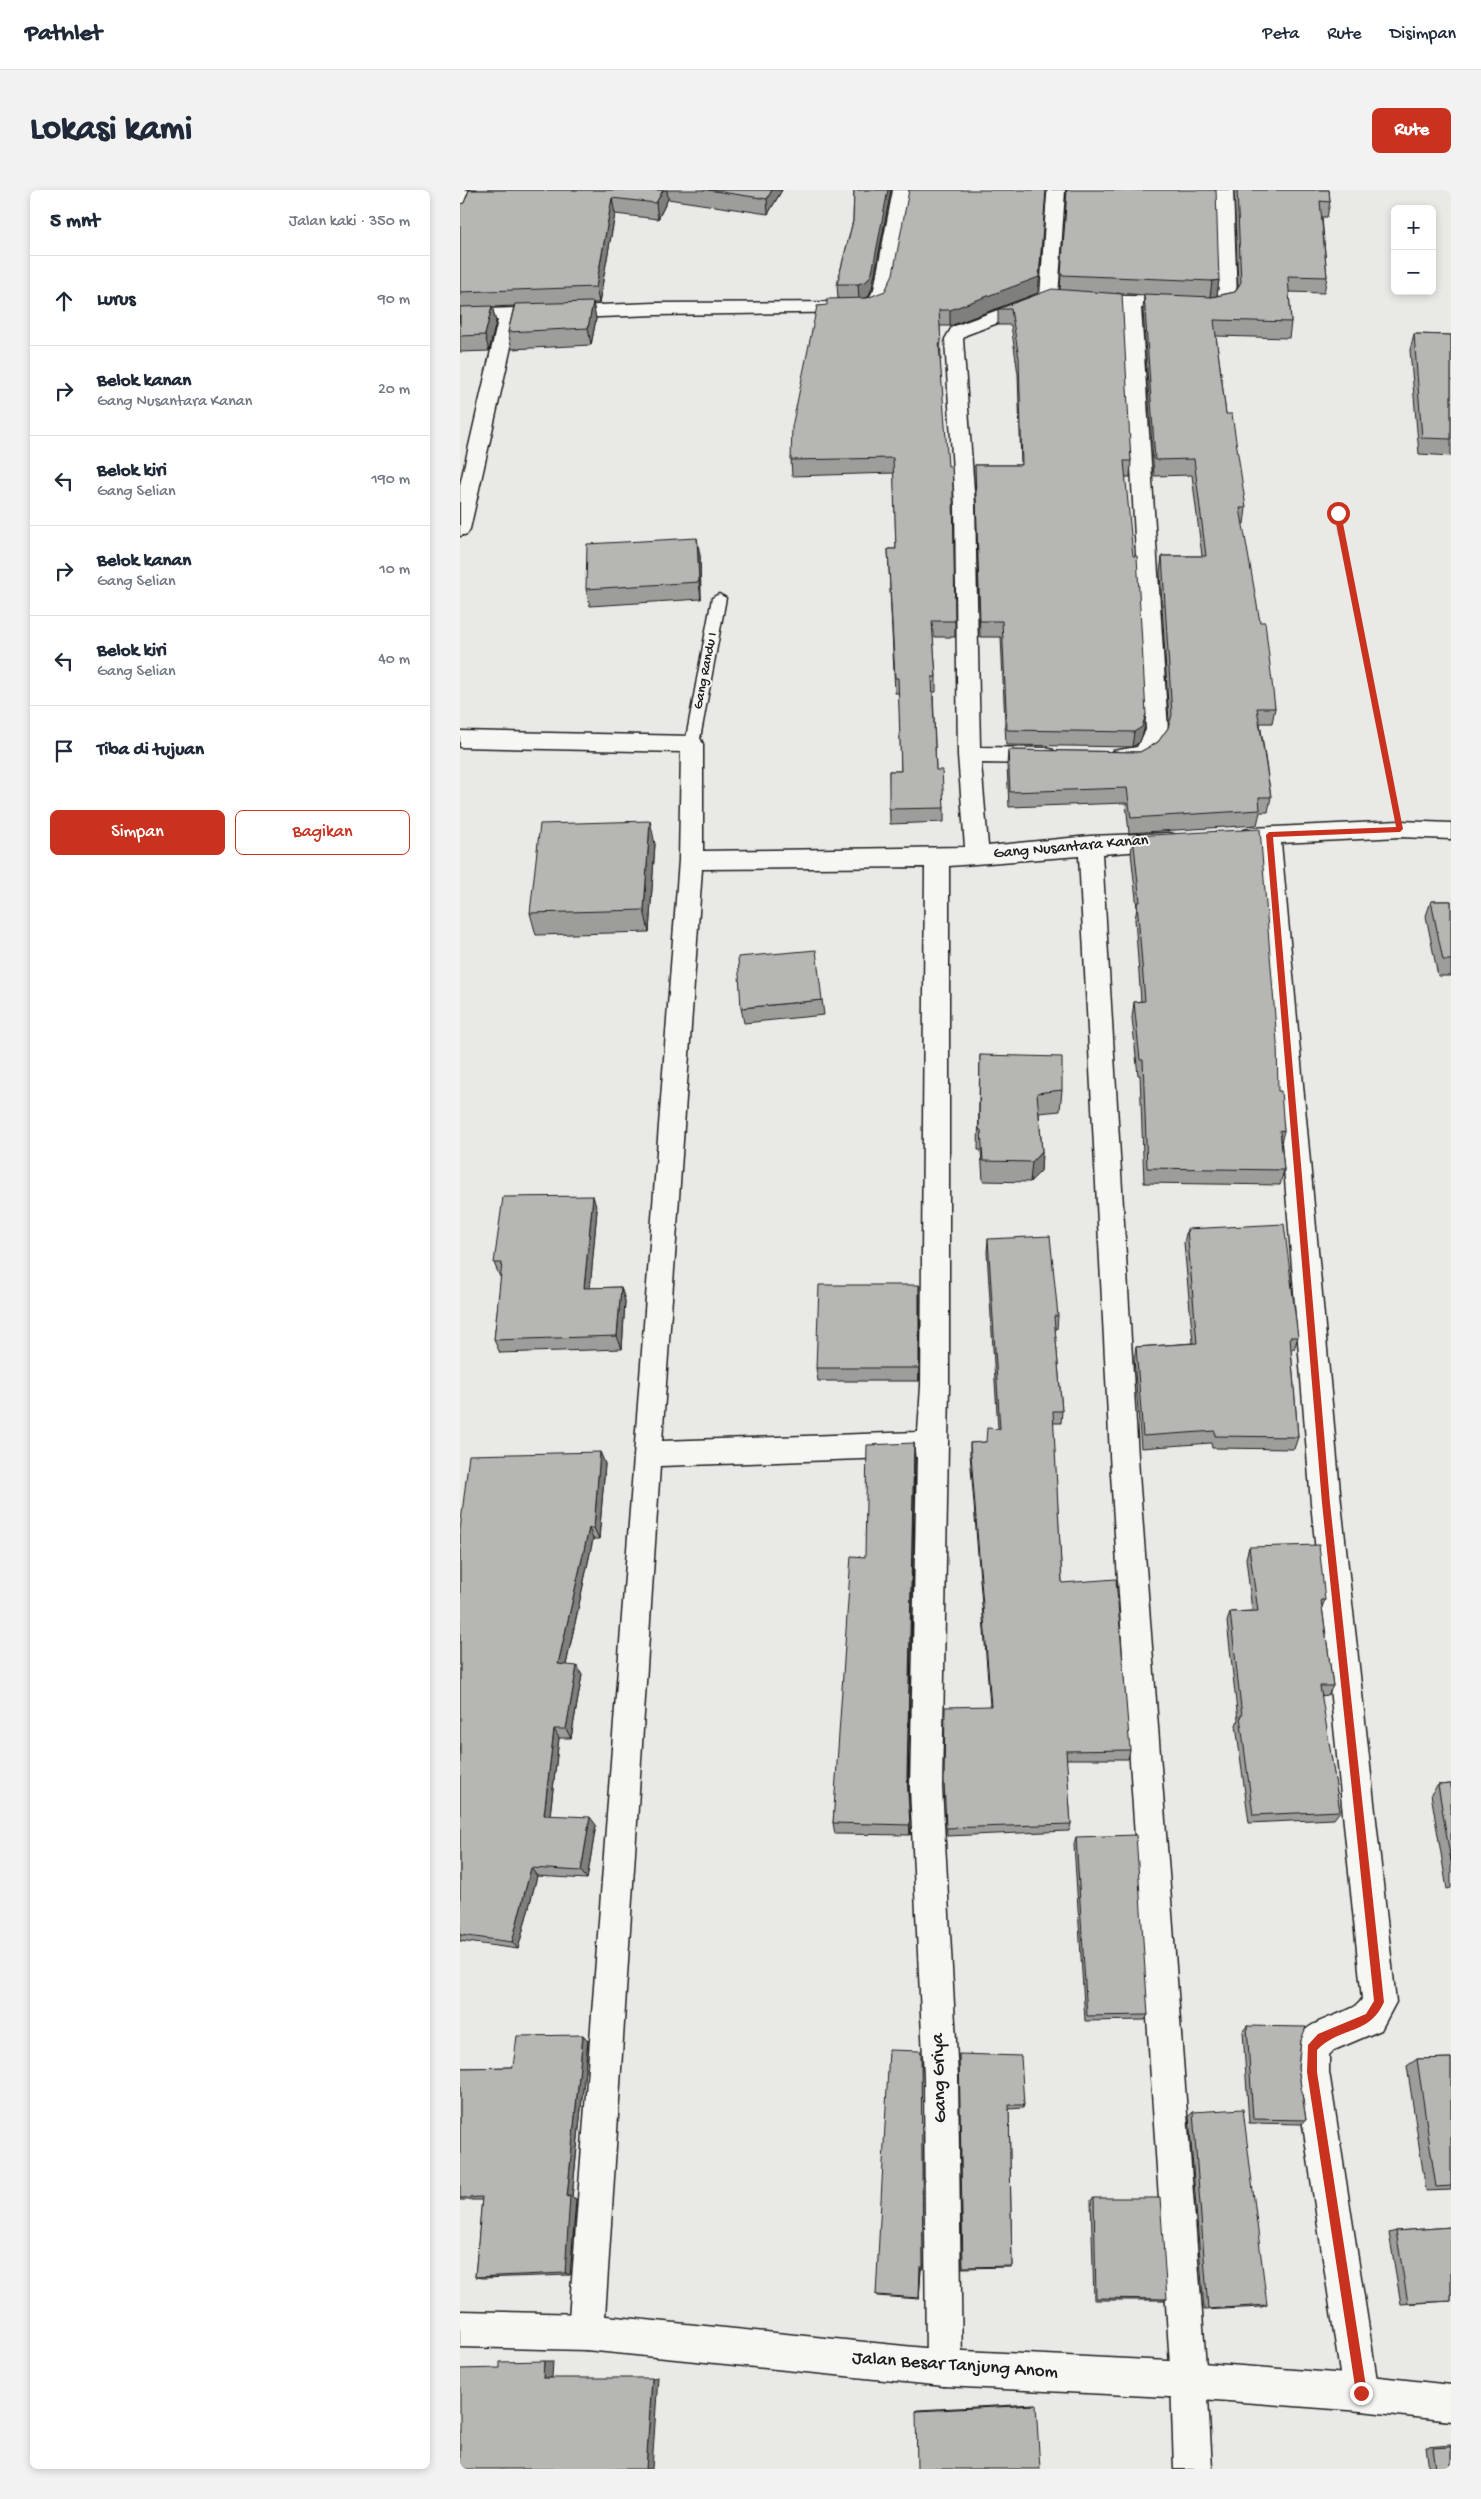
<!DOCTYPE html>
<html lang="id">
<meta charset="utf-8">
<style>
:root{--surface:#fff;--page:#f2f2f3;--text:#1f2937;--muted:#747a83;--line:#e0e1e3;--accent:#c8321e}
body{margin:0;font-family:"Gochi Hand",sans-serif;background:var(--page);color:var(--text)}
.controls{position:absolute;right:15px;top:15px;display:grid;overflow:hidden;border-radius:8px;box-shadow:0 2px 8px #0003}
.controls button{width:45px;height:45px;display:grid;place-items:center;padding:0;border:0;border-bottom:1px solid var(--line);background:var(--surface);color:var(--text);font:25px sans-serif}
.stop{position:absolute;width:15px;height:15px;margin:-11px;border:4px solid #c8321e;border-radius:50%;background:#fff}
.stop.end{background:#c8321e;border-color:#fff;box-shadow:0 1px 5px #0008}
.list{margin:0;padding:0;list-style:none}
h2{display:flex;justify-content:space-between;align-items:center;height:65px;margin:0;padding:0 20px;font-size:21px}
h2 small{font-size:16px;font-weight:400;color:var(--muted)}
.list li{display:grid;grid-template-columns:32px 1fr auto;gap:15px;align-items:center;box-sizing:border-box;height:90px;padding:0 20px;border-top:1px solid var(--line)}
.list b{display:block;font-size:19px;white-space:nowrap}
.list p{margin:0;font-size:16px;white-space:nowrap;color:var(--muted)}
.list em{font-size:16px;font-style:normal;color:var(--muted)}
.actions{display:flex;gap:10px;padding:15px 20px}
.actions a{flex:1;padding:11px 0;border:1px solid var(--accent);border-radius:8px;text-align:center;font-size:18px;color:var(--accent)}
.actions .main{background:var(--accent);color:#fff}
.icon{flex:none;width:28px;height:28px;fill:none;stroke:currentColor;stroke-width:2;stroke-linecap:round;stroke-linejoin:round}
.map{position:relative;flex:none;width:991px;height:2279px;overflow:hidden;border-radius:8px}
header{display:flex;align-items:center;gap:30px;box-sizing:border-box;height:70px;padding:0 25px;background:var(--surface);border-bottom:1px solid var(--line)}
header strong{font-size:24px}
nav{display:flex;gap:28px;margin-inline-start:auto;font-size:18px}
.intro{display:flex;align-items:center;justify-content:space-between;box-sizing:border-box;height:120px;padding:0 30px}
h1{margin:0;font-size:35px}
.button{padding:12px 22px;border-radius:8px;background:var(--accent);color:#fff;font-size:18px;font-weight:700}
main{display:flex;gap:30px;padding:0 30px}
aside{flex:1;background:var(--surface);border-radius:8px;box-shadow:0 2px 8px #0003}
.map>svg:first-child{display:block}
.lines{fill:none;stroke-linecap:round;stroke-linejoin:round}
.lane-casing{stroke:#1c1c1c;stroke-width:3}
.street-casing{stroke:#1c1c1c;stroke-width:3}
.primary-casing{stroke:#1c1c1c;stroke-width:3}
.path-far1{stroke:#1c1c1c;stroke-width:2.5;stroke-dasharray:0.5 2.5;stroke-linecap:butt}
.path{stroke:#1c1c1c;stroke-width:3;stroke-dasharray:1 4;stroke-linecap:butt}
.lane{fill:#f6f6f2;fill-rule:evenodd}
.street{fill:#f6f6f2;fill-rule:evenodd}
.primary{fill:#f6f6f2;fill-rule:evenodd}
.wall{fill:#9d9d9a;stroke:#1c1c1c}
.shaded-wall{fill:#7f7f7d;stroke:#1c1c1c}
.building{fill:#b6b6b3;stroke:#1c1c1c}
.route{fill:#c8321e}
.labels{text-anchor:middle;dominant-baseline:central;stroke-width:4;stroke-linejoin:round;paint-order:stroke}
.far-street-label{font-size:14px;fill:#1c1c1c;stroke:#f6f6f2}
.street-label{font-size:16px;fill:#1c1c1c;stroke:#f6f6f2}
.near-street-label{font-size:19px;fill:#1c1c1c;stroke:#f6f6f2}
</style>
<header>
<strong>Pathlet</strong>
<nav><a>Peta</a><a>Rute</a><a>Disimpan</a></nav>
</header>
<div class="intro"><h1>Lokasi kami</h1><a class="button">Rute</a></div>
<main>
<aside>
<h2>5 mnt<small>Jalan kaki · 350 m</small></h2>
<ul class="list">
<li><svg class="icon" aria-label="ahead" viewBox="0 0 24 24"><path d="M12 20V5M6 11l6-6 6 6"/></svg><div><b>Lurus</b></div><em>90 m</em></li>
<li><svg class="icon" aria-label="right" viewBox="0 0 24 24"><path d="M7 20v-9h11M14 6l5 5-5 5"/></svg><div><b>Belok kanan</b><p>Gang Nusantara Kanan</p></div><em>20 m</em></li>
<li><svg class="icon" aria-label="left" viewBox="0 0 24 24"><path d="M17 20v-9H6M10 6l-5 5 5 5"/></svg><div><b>Belok kiri</b><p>Gang Selian</p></div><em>190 m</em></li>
<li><svg class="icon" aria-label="right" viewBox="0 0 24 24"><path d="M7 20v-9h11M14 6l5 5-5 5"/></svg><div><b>Belok kanan</b><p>Gang Selian</p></div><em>10 m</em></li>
<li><svg class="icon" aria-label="left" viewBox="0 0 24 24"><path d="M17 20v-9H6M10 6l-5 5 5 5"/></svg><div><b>Belok kiri</b><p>Gang Selian</p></div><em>40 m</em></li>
<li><svg class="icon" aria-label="arrive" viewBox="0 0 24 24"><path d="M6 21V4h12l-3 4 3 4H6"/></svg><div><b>Tiba di tujuan</b></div></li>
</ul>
<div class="actions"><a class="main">Simpan</a><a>Bagikan</a></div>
</aside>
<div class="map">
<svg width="991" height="2279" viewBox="0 0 991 2279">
<rect width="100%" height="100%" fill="#e9e9e5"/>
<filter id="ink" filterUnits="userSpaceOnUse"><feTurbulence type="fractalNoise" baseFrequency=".02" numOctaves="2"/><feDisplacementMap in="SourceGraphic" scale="10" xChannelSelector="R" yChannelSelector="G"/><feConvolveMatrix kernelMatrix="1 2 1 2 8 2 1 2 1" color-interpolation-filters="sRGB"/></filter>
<g filter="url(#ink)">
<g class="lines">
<defs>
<polygon id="lane" points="259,404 266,408 239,554 232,559 225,554 252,408"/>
<g id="street">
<polygon points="0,0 16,0 6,28 0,29"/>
<polygon points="433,0 451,0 432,99 424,116 408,122 195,125 57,130 10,339 7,344 0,346 0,295 38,130 0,132 0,120 195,113 399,112 409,108 414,99"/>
<polygon points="587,0 605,0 598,107 596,111 582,111 580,107"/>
<path d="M755 0H773L777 108 771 117 750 121 681 118 708 540C699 567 683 581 653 573L650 567 653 561 677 557 686 540 662 118 617 115 615 111 617 107 624 105 758 108Z"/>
<path d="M573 107 580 109 582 113 580 117 506 145 503 149 515 315 520 557 585 558 593 560 596 566 593 572 585 574 521 573 528 656 630 646 709 643 717 645 721 651 717 657 709 659 642 664 679 1284 747 2190 752 2279H714L711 2190 651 1284 619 666 489 676V1196L482 1598 498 1887 502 2178 497 2191 484 2196 471 2191 466 2178 464 1887 450 1598 457 1267 200 1276 144 2142 139 2155 126 2160 113 2155 108 2142 219 670 221 562 0 557V541L232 546 240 548 243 554V661L505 657 498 565 495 315 485 149 492 137ZM465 677 461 1196 458 1242 202 1251 242 679Z"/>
<path d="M940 631 991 633V649L940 647 821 653 881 1313 936 1812 921 1840 874 1860 869 1865V1882L919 2203 914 2216 901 2221 888 2216 883 2203 835 1882C835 1836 845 1838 883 1822 892 1818 897 1817 902 1809L851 1313 798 654 784 652 780 646 784 640 792 638Z"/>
</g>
<polygon id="primary" points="0,2121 126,2124 484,2160 729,2172 901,2185 991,2195 991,2231 901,2221 729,2208 484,2196 126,2160 0,2157"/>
</defs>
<!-- lane casing -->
<use href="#lane" class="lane-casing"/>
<!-- street casing -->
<use href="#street" class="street-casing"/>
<!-- primary casing -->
<use href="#primary" class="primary-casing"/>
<!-- path-far1 -->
<polyline class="path-far1" points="877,323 927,578"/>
<!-- path -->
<polyline class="path" points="927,576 933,607"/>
<!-- lane -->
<use href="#lane" class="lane"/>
<!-- street -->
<use href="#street" class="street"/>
<!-- primary -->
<use href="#primary" class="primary"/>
</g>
<!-- wall -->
<g class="wall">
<polygon points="9,0 322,0 308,24 208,9 198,29 155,24 139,113 133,113 136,129 131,155 52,159 48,142 54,116 32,117 36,132 29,161 0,162 0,14 4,13"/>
<polygon points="394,0 431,0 412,98 408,107 404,108 578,103 490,136 480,136 481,170 480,170 495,431 495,447 473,447 476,487 476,502 473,502 476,580 484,618 484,632 430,634 429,581 441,581 439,503 435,503 428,359 436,359 434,283 332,286 331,270 367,115 378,109 377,94 393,31"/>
<polygon points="607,0 759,90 757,106 750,107 775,102 778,96 774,0 869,0 870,12 867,27 862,27 867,87 864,103 829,102 831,132 829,148 756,146 766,224 786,318 784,334 782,334 815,518 812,533 800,533 811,607 808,622 800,622 797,635 669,643 666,613 549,617 547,575 548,560 680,562 698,552 708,538 709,532 700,382 702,366 742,366 732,285 694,286 683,120 684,105 657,103 671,271 670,287 665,287 684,540 680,552 672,557 546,555 541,447 520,447 515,275 561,275 558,184 551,135 538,135 538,119 600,99"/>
<polygon points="954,144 991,145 991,266 959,264 950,160"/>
<polygon points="240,365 241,409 130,416 126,399"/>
<polygon points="673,646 818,901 824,941 821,953 824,980 820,995 684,993 680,885 678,885 672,828 674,812 681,811 675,729 677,718 671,663"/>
<polygon points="195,654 189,742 76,745 70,723"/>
<polygon points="971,711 991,711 991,786 978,786 966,726"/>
<polygon points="362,810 364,825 284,833 281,818"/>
<polygon points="520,865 602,900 600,921 579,923 582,961 581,981 570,992 523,991 521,960 518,960"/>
<polygon points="137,1020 130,1098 161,1097 165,1111 162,1159 40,1163 34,1150 41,1087 40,1087 34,1073"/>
<polygon points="727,1039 838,1147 834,1159 831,1159 838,1247 834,1259 752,1258 751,1253 681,1258 674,1169 676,1157 733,1153 724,1053"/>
<polygon points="528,1049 598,1126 597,1139 595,1139 602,1221 601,1233 593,1233 602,1393 670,1560 668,1569 606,1569 611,1634 609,1641 487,1646 484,1590 530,1516 510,1264 510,1253 526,1252 538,1239 527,1062"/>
<polygon points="459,1095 459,1191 358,1191 356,1178"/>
<polygon points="454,1253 455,1269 448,1598 450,1645 375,1644 373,1633 405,1367"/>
<polygon points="140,1262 145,1274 139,1349 133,1349 106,1475 122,1485 111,1548 99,1548 90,1625 136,1635 127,1689 77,1686 58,1759 0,1751 0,1340"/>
<polygon points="789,1357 865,1410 862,1417 873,1496 868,1505 861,1506 880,1621 874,1629 789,1633 776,1535 778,1530 767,1432 770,1422 792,1421 786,1368"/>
<polygon points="991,1594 991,1698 987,1699 971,1604 978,1595"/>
<polygon points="616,1647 688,1825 685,1830 625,1831 614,1654"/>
<polygon points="787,1836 841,1850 838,1877 846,1930 841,1934 789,1933 783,1841"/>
<polygon points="123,1845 128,1850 112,2007 116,2009 110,2085 22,2088 15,2087 22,2010 0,2010 0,1878 53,1877"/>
<polygon points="499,1864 564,1915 563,1918 549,1919 552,2076 551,2077 502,2078"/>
<polygon points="461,1866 463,2079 461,2079 459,2109 417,2106 416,2105"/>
<polygon points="991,1868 991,2000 966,2001 947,1876 957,1869"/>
<polygon points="733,1922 807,2115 802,2117 744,2120 729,1926"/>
<polygon points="634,2008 707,2109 704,2110 634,2110 631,2010"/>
<polygon points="991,2037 991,2111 941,2114 929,2043 936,2041"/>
<polygon points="574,2214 576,2215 456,2221 457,2220"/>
<polygon points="991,2255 991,2279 969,2279 966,2257"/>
</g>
<!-- shaded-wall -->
<g class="shaded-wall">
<polygon points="203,0 207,0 208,9 198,29 196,13"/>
<polygon points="312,0 322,0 308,24 307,9"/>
<polygon points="428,0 431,0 412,98 408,107 399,110 398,94"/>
<polygon points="586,0 587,0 578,103 490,136 490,120"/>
<polygon points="152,8 155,24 139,113 136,97"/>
<polygon points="759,90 757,106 750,107 752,91"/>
<polygon points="133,112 136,129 131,155 128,138"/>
<polygon points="32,116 36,132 29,161 25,145"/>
<polygon points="237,348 240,365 241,409 239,392"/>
<polygon points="686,524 684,540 680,552 672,557 674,542"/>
<polygon points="190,631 195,654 189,742 184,720"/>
<polygon points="582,961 581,981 570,992 572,972"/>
<polygon points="133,1006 137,1020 129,1112 124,1098"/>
<polygon points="459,1095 460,1109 459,1191"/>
<polygon points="161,1097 165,1111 162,1159 157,1146"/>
<polygon points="454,1253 455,1269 448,1598 450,1645 447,1587"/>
<polygon points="140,1262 145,1274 139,1349 134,1338"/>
<polygon points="129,1338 133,1349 104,1484 98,1474"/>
<polygon points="117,1476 122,1485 111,1548 106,1539"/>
<polygon points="94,1539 99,1548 89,1633 84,1625"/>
<polygon points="130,1627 136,1635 127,1689 121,1681"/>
<polygon points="71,1678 77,1686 58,1759 52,1752"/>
<polygon points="123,1845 128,1850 112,2007 116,2009 110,2085 105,2083 107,2007"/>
<polygon points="460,2077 461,2079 459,2109 459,2108"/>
<polygon points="84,2171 93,2171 92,2188 83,2188"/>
<polygon points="198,2187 192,2279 186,2279 192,2188"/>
</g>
<!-- building -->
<g class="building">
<polygon points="9,0 203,0 196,13 152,8 136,97 0,102 0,14 4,13"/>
<polygon points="248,0 312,0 307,9"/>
<polygon points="394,0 428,0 412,83 407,91 398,94 377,94 393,31"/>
<polygon points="449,0 586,0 579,87 490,120 479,120 481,154 479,154 488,276 492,276 493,299 495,431 472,431 476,487 472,487 476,580 482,580 484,618 429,619 429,581 441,581 438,488 435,488 428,359 436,359 433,268 331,270 332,237 357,116 367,115 367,109 407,108 425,101 433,84"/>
<polygon points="607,0 756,0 759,90 752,91 601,85"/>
<polygon points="777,0 869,0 870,12 860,11 867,87 828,86 831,132 754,130 766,224 772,224 786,318 780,318 800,432 805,432 815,518 797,518 811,607 799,607 800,620 671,628 667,598 550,602 548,560 680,562 698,552 708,538 712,525 702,366 746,366 734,269 695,270 684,104 752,107 775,102 781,92"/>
<polygon points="592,99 662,104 671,271 664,271 673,366 677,366 686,524 682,537 674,542 547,540 542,431 520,431 515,275 562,275 559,168 551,119 538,119"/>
<polygon points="133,112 128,138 48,142 55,114"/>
<polygon points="32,116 25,145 0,146 0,117"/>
<polygon points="954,144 991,145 991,249 962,248"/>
<polygon points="237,348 239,392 126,399 127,354"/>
<polygon points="190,631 184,720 70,723 80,634"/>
<polygon points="800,639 817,852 818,901 821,901 824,941 820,940 824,980 687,978 683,870 680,870 674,812 685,811 677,712 680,712 673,646"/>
<polygon points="971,711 991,711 991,770 983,770"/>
<polygon points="356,760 362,810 281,818 278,767"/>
<polygon points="520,865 602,867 602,900 577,903 582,961 572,972 523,971 521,940 519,940"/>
<polygon points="133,1006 124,1098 161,1097 157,1146 34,1150 42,1073 34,1073 43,1007"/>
<polygon points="824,1034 838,1147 830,1147 838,1247 755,1246 755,1241 683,1246 676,1157 737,1153 727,1039"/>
<polygon points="590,1046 598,1126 594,1126 602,1221 593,1221 602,1393 656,1389 670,1560 606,1561 611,1634 486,1638 484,1590 485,1517 531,1516 510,1253 526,1252 527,1238 540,1239 528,1049"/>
<polygon points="359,1095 459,1095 459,1178 356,1178"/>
<polygon points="454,1253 447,1587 450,1635 373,1633 391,1366 405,1367 407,1255"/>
<polygon points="140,1262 134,1338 129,1338 98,1474 117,1476 106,1539 94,1539 84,1625 130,1627 121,1681 71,1678 52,1752 0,1745 0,1340 9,1265"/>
<polygon points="859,1355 865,1410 861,1410 873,1496 860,1496 880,1621 793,1625 780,1526 782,1526 770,1422 798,1421 789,1357"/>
<polygon points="991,1594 991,1671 978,1595"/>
<polygon points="676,1645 688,1825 627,1826 616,1647"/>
<polygon points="787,1836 846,1837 841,1850 838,1877 846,1930 793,1929"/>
<polygon points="123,1845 107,2007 110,2006 105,2083 15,2087 22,2007 0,2008 0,1878 53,1877 57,1846"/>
<polygon points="429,1860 461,1861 463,2077 460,2077 459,2108 416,2105"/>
<polygon points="499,1864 561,1866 564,1915 549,1915 552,2076 503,2077"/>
<polygon points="991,1868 991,1996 976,1997 957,1869"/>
<polygon points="783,1919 807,2115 748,2119 733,1922"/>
<polygon points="634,2008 700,2008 707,2109 636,2108"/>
<polygon points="991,2037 991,2111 948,2113 936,2041"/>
<polygon points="84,2171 83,2188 192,2188 186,2279 0,2279 0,2179 40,2178 40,2172"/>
<polygon points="576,2215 580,2279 457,2279 456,2221"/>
<polygon points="991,2257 991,2279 976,2279 973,2258"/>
</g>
</g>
<!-- route -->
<path class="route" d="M878 321 881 323 943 639 940 642 813 647 870 1313 924 1812C909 1846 880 1836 857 1860V1882L907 2203 901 2209 896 2203 847 1882 848 1855 858 1844 906 1824 914 1811 862 1313 806 645 809 642 936 637 874 323Z"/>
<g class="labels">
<!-- far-street labels -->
<g class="far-street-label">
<text transform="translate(246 481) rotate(-79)">Gang Randu I</text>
</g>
<!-- street labels -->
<g class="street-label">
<text transform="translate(611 658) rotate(-5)">Gang Nusantara Kanan</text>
</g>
<!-- near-street labels -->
<g class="near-street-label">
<text transform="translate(480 1888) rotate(-92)">Gang Griya</text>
<text transform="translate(495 2176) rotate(4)">Jalan Besar Tanjung Anom</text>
</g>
</g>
</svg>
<div class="controls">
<button>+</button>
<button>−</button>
</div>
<div class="stop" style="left:878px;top:323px"></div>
<div class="stop end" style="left:901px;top:2203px"></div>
</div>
</main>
